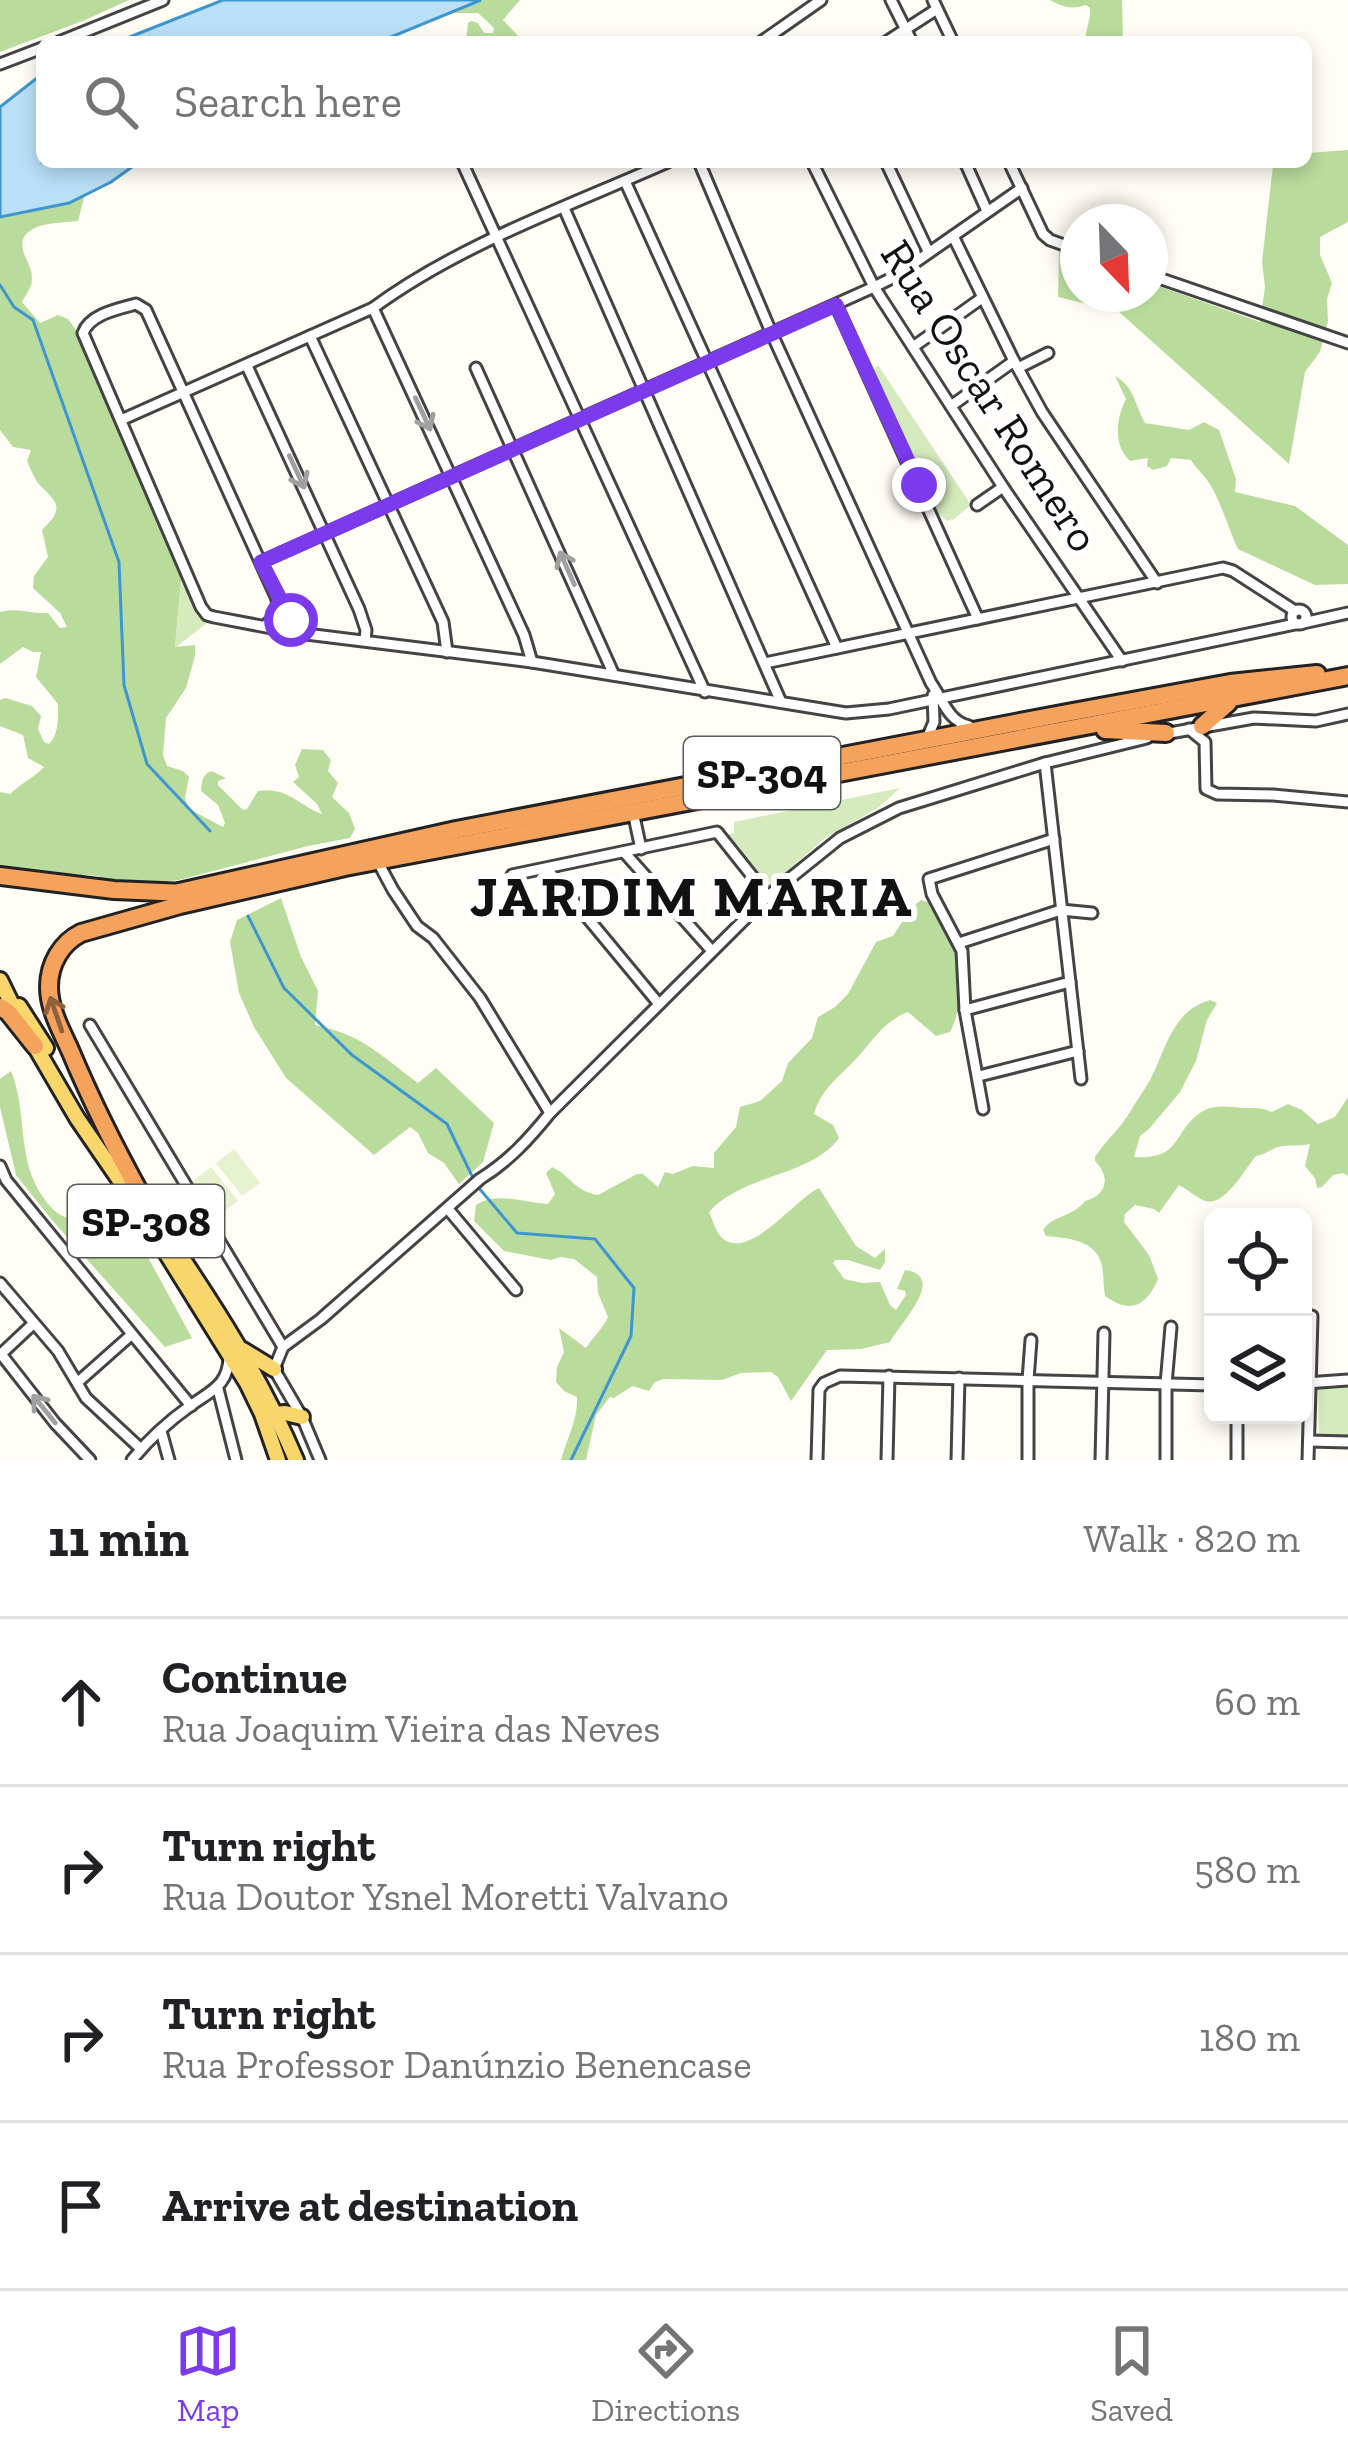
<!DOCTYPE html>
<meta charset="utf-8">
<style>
:root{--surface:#fff;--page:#f6f6f6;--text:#202124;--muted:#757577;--line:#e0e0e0;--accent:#7c3aed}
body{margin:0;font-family:"Zilla Slab",serif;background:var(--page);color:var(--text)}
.controls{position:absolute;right:36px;bottom:36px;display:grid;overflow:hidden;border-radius:18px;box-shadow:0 6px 18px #0003}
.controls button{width:108px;height:108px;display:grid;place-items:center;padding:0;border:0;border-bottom:3px solid var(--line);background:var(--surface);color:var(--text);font:60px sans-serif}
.compass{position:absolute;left:1060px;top:204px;width:108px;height:108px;border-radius:50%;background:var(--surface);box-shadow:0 6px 18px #0003;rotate:157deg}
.stop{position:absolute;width:36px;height:36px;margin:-27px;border:9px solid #7c3aed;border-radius:50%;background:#fff}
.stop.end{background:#7c3aed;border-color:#fff;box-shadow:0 3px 12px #0008}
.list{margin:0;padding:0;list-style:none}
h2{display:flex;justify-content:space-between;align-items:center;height:156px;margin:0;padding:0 48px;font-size:51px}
h2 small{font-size:39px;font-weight:400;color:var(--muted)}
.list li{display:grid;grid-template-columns:78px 1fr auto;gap:36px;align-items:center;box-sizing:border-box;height:168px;padding:0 48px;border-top:3px solid var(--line)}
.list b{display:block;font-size:45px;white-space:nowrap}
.list p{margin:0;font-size:39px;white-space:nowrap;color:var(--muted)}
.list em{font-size:39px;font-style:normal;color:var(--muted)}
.icon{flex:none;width:66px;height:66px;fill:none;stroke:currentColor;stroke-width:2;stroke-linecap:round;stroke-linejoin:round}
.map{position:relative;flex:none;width:1348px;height:1460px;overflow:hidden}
.search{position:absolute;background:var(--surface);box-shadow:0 6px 18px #0003;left:36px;right:36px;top:36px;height:132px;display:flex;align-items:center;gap:30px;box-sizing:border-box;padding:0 42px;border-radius:18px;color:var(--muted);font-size:45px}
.sheet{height:828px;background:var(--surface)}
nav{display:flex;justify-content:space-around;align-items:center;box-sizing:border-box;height:168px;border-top:3px solid var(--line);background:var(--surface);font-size:33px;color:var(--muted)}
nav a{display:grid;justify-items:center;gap:6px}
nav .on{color:var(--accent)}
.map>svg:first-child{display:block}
.green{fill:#d5ebbd}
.forest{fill:#b9dc9c}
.pitch{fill:#e6f2cf}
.water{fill:#b9e0f7;stroke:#3f96cf;stroke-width:3}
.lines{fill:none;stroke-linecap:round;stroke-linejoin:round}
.stream{stroke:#3f96cf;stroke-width:3}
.street-casing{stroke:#444;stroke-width:15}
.primary-casing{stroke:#222;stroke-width:20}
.highway-casing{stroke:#222;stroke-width:22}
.street{stroke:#fff;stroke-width:9}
.primary{stroke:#f9d66b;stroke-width:14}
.highway{stroke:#f5a25d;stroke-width:16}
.oneway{stroke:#a0a0a0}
.oneway2{stroke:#8e613b}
.route{stroke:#7c3aed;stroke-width:15}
.labels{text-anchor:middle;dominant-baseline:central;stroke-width:12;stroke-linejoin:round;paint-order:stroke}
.shield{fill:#fff;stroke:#585858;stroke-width:3}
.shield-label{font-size:42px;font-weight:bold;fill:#111}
.street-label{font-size:45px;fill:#111;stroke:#fff}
.district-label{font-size:57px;font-weight:bold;letter-spacing:3px;fill:#111;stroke:#fff}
</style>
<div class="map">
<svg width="1348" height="1460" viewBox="0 0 1348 1460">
<rect width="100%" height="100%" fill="#fffdf5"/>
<!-- green -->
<g class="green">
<polygon points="878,365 971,505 954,519 947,521 936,512 873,371"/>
<polygon points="182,568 207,623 175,648"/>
<polygon points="900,788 878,808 825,838 770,886 728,835 734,833 734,822"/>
<polygon points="1348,1383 1348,1438 1319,1439 1318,1384"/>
</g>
<!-- forest -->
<g class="forest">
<polygon points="0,0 129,0 85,20 0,52"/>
<polygon points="440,0 520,0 503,20 524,42 466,42 468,23 471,21 478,23 484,33 493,33 494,28 478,13 454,13"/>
<path d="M1050 0H1122L1123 42H1084L1090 16V8L1086 5C1071 10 1063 7 1050 0Z"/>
<polygon points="1348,150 1348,222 1320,237 1320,255 1332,283 1327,299 1328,321 1320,352 1305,372 1289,464 1119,312 1058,297 1059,251 1078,258 1078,294 1150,294 1150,283 1260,322 1265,287 1262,262 1273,165 1283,162 1306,162 1307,153"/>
<path d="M116 178 113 183 85 194 78 221C56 223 11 223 25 256 29 265 34 274 31 285 29 291 25 296 22 302L40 323 58 315 68 319 74 327 182 568 175 647 195 645V656L186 688 166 718 163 755 167 766 183 771 189 777 185 798 189 809 223 827 225 823 218 805 201 791C202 781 202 775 211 771L226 778 218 781V785L243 810 247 809 258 791C287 786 298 805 322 814L317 804 293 782 299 777 295 765 302 749 323 750 331 760 328 771 338 783 332 797 349 813 355 829 350 838 308 846 179 880 148 884 107 882 98 876 87 875 0 883V792L10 794C21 783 34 778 44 767L28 758 23 735 0 726V700L5 698 32 706 41 716 38 729 44 742 49 744C59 735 58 717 58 704L36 677 41 652H33L23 647 0 664V612C18 607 30 614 48 613L60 628 67 627 60 613 33 588 34 576 48 557 42 530C46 525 52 521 55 514 62 500 42 491 36 480 32 473 30 468 27 461L31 450 13 447 0 430V200Z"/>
<path d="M1115 376C1134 386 1135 405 1145 423L1189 430 1204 422 1219 430 1236 479 1235 492 1295 506 1348 545V584L1315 585 1238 549C1228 528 1218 491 1203 475 1199 470 1194 466 1191 460L1171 458 1167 466 1153 470 1147 466 1148 458 1130 461C1113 446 1116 418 1126 399Z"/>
<path d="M281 898 301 957 318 991 315 1025C363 1035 380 1055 418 1083L436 1068 494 1123 483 1162 459 1184 444 1163 428 1153 418 1133 410 1127 374 1155 286 1078 254 1027 239 993 230 942 237 920Z"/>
<path d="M921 900 934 904C945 925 961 947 957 971L962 978C962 991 957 1021 950 1032L936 1036 908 1012C882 1022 874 1040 856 1059 839 1077 821 1089 814 1114L833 1125 839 1138C812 1176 743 1174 709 1212 713 1221 716 1232 722 1238 749 1262 796 1198 819 1188L856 1246 875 1258 885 1249V1262L880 1270 848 1260H835L833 1263 844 1279 862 1283 880 1282 890 1305 896 1310 906 1295 905 1291 897 1289 905 1270C948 1276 900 1323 890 1342L861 1349 827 1350 791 1401 778 1377 771 1372 741 1373 722 1380 663 1379 655 1382 649 1391 632 1386 614 1398 610 1397 596 1415 586 1460H561C567 1438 578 1420 577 1397L564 1391 556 1382 557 1367 564 1352 559 1328 586 1348C593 1337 603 1328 608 1317L598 1293 597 1277 574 1259 560 1257 551 1260 504 1251 474 1221 476 1205C498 1191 524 1203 548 1204L555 1194 546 1173 552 1167C571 1176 574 1191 598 1195L637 1174H643L658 1187 665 1172 673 1174 693 1166 714 1168V1153L736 1127 740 1107 760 1101 782 1081 788 1063 812 1038 818 1017 835 1007 848 994 876 942 893 936 911 908Z"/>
<path d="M1210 1000 1217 1003 1207 1020 1196 1061 1180 1092 1149 1129 1140 1136 1134 1157C1184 1160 1171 1131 1203 1111 1215 1104 1230 1107 1243 1108 1254 1108 1261 1107 1272 1112L1288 1104 1302 1110 1318 1124 1335 1117 1348 1097V1176L1343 1173 1333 1175 1322 1187 1317 1188 1315 1178 1305 1166 1310 1144C1299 1147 1287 1144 1278 1147 1269 1150 1265 1155 1256 1156 1244 1170 1225 1207 1205 1201 1197 1198 1187 1189 1179 1185L1159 1213 1154 1209 1135 1205 1125 1214 1124 1222 1149 1255 1158 1279C1146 1307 1130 1314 1105 1296 1103 1285 1104 1276 1102 1266 1097 1240 1068 1238 1046 1236L1043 1230C1053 1215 1073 1217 1085 1201 1107 1195 1111 1177 1095 1161V1157C1105 1141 1121 1128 1130 1112 1136 1101 1144 1091 1150 1080 1166 1049 1172 1011 1210 1000Z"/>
<path d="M11 1071C27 1110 17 1153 39 1191 46 1202 53 1212 65 1217 88 1227 115 1231 138 1239L192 1338 165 1347 52 1220 16 1175 0 1107V1079Z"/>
</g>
<!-- pitch -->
<g class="pitch">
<polygon points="234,1149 260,1183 242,1196 216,1163"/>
<polygon points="211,1167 238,1201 219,1215 193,1181"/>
</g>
<!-- water -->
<g class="water">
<polygon points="223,0 481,0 379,42 117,42"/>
<polygon points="42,74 42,162 139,162 111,182 69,203 0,217 0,107"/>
</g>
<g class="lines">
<!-- stream -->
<g class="stream">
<polyline points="0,285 14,307 33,320 119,562 124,685 147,764 210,831"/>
<polyline points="248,916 284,988 352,1055 447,1124 473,1178"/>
<polyline points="478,1187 517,1233 595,1239 634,1288 631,1336 571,1460"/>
</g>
<defs>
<g id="street">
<polyline points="891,0 912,42"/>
<polyline points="933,0 953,42"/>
<polyline points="59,42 163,0"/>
<polyline points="761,42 821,0"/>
<polyline points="886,42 937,9"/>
<polyline points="0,64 42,48"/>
<polyline points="462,162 705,692"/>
<path d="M699 162 771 332 931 683C943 700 948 721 969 726"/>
<polyline points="812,162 874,287 1003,487 1122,661"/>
<polyline points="886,162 928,251"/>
<polyline points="965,162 987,211"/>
<polyline points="1009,162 1043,234 1050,240 1078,250"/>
<polyline points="625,181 837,648"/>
<polyline points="564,208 781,702"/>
<polyline points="953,236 1014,361 1042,412 1157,583"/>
<polyline points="1150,275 1348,343"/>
<polyline points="836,305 978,619"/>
<polyline points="373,308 524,635 532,662"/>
<polyline points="310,336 443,622 447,652"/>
<polyline points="913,347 982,298"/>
<polyline points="247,366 359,609 366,630 365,640"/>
<polyline points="476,368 614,675"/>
<polyline points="1018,368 1048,353"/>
<polyline points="951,406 1014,361"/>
<path d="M121 420 373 308C460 244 569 206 668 162"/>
<polyline points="977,505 1003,487"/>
<polyline points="261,562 874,287 894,277 1022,188"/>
<polyline points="282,600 298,633"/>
<circle cx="1299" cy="617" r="7"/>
<polyline points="1303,623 1348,613"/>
<path d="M265 626 278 613 277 599 146 310 136 304C118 309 90 314 83 333L201 607 207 615 214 617 298 633 532 662 846 713 889 709 1295 624"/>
<polyline points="765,663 1223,568 1233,571 1295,611"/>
<polyline points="1189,729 1205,742 1206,789 1217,794 1273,795 1348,802"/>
<polyline points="1164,734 1254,718 1316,721 1348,714"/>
<polyline points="928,736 934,722 933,695"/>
<polyline points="1045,763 1081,1079"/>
<polyline points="635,821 641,849"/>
<polyline points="624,852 712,951"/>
<polyline points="378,862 393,890 417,926 433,938 480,998 550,1113"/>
<polyline points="547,869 659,1004"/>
<polyline points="512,875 717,832 768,896"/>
<polyline points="959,943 1061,910 1092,913"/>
<polyline points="965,1010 1070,982"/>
<polyline points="90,1025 283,1347"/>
<polyline points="979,1076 1078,1051"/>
<polyline points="983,1109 965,1010 962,951 932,894 929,879 1054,839"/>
<polyline points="0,1166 6,1180 191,1406"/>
<polyline points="448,1209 516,1290"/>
<polyline points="0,1283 58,1351 86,1398 141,1449"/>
<polyline points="1,1354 55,1423 90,1460"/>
<polyline points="0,1355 33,1324"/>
<polyline points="78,1382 131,1335"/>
<polyline points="1306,1383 1348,1380"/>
<polyline points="218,1389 236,1460"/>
<polyline points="161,1431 169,1460"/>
<polyline points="1309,1441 1348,1442"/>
<path d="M132 1460C148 1440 169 1421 190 1406 211 1391 229 1385 229 1356"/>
<path d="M320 1460 302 1417 274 1369 283 1347 321 1319 480 1179C509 1161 529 1139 550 1113L768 896 840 838 899 808 1045 763 1147 738"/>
<polyline points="817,1460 819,1390 824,1383 840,1376 1213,1385"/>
<polyline points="887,1460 889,1376"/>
<polyline points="957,1460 959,1378"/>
<polyline points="1028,1460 1028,1380 1031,1340"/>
<polyline points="1101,1460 1104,1333"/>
<polyline points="1166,1460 1166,1384 1171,1327"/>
<polyline points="1237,1460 1237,1415"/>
<polyline points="1308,1460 1312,1316"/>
</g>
<g id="primary">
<polyline points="0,980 18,1017"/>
<polyline points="19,1006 46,1048"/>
<polyline points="32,1041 77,1118 134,1201 247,1383 262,1414 278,1460"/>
<path d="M165 1233C214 1305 262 1379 296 1460"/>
<polyline points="243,1350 274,1369"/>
<polyline points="276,1414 285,1413 302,1417"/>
</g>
<g id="highway">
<polyline points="1202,726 1228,703"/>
<polyline points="1105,730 1166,733"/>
<polyline points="0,876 114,890 186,893"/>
<polyline points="179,892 456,830 1067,713 1230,683 1317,674"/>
<polyline points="0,1007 8,1012 35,1046"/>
<path d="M141 1195C115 1148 91 1100 70 1050 61 1030 49 1009 49 987 49 964 61 943 81 933L180 905 345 867 1348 676"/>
</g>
</defs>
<!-- street casing -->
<use href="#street" class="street-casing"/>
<!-- primary casing -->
<use href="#primary" class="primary-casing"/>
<!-- highway casing -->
<use href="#highway" class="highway-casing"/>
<!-- street -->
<use href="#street" class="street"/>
<!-- primary -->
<use href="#primary" class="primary"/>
<!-- highway -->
<use href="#highway" class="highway"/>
</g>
<!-- one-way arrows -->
<defs><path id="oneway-shaft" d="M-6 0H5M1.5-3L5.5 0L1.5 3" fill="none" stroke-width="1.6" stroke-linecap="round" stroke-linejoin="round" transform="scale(3)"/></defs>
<g class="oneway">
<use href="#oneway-shaft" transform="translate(423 414) rotate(65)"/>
<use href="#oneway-shaft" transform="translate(297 472) rotate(65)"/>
<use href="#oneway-shaft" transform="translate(567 568) rotate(-114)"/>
<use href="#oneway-shaft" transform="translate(44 1409) rotate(-129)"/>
</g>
<use class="oneway2" href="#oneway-shaft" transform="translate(56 1014) rotate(-109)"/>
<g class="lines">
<!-- route -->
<polyline class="route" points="291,620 261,562 836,305 919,485"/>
</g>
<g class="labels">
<!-- shield labels -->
<g class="shield">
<rect x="684" y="737" width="156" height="72" rx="9"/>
<rect x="68" y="1185" width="156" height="72" rx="9"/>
</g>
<g class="shield-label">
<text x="762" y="773">SP-304</text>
<text x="146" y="1221">SP-308</text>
</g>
<!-- street labels -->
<g class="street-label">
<text transform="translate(990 396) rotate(57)">Rua Oscar Romero</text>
</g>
<!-- district labels -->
<g class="district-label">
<text x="692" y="896">JARDIM MARIA</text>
</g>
</g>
</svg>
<div class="controls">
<button><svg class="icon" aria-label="locate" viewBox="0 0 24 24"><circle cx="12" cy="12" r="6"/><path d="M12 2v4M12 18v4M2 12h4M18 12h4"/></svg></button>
<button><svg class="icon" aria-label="layers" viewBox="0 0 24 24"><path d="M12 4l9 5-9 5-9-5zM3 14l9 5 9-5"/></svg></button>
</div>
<svg class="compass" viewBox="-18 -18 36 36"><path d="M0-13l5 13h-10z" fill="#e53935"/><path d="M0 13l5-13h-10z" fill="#757577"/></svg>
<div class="stop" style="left:291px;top:620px"></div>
<div class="stop end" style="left:919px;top:485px"></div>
<div class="search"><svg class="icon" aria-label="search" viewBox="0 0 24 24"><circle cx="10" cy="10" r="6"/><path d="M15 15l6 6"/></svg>Search here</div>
</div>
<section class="sheet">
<h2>11 min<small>Walk · 820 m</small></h2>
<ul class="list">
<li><svg class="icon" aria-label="ahead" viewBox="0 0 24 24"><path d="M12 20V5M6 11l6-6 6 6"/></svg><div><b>Continue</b><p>Rua Joaquim Vieira das Neves</p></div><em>60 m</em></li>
<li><svg class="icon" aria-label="right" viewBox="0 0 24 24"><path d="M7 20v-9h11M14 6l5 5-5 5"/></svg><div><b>Turn right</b><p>Rua Doutor Ysnel Moretti Valvano</p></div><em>580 m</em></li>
<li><svg class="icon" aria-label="right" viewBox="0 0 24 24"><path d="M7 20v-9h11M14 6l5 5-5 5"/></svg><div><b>Turn right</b><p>Rua Professor Danúnzio Benencase</p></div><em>180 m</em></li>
<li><svg class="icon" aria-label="arrive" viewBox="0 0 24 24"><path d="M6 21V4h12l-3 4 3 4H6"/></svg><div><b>Arrive at destination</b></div></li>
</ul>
</section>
<nav>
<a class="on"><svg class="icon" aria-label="map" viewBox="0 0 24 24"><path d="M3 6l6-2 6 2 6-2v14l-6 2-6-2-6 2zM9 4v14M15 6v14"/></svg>Map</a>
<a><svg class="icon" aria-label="directions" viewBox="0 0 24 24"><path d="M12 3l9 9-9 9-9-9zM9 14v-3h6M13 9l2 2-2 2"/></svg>Directions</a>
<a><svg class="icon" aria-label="saved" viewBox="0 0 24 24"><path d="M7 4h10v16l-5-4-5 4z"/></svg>Saved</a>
</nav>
